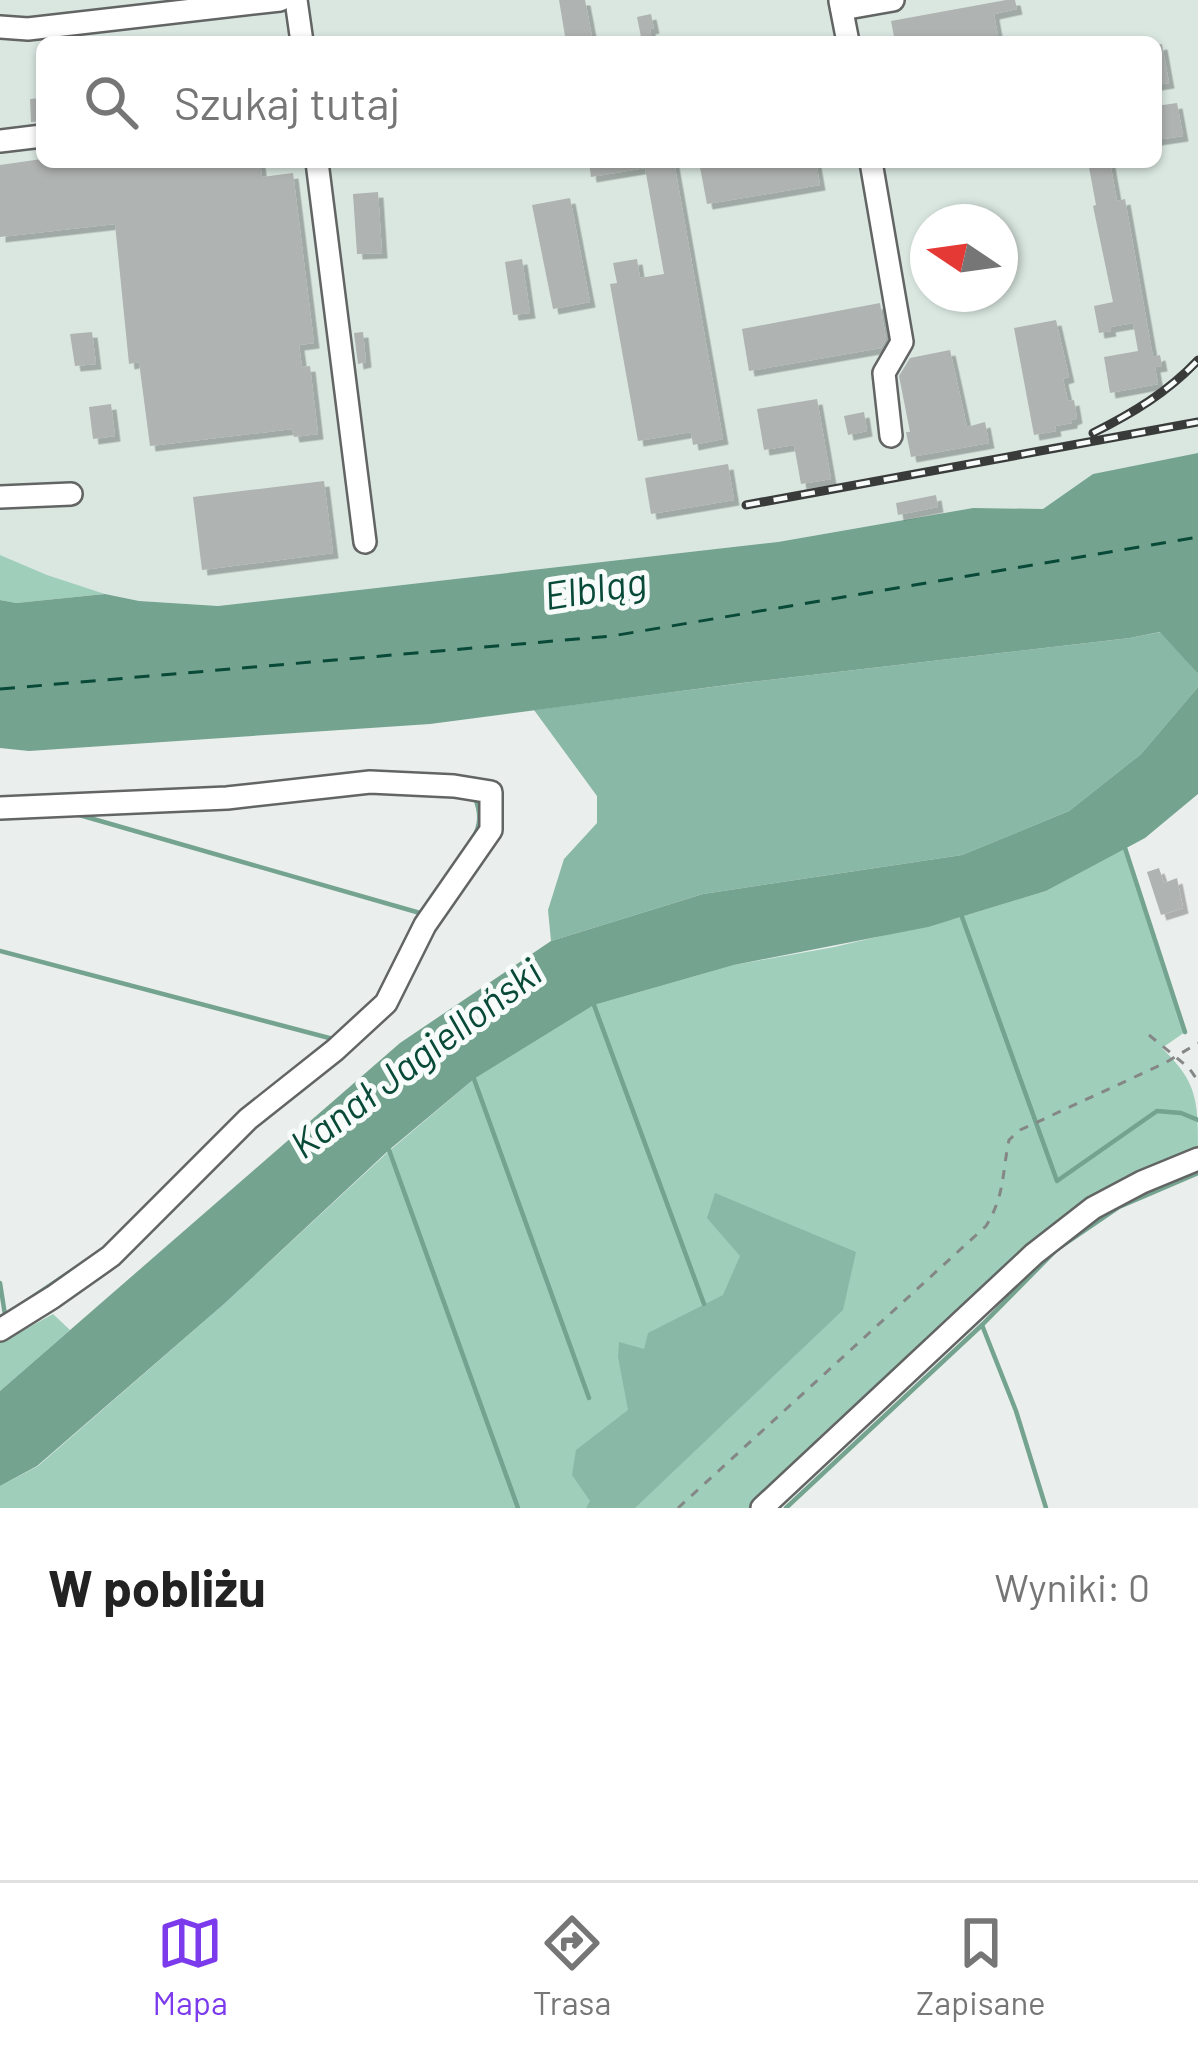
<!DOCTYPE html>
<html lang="pl">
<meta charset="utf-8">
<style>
:root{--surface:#fff;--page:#f6f6f6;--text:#222;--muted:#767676;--line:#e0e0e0;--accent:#7c3aed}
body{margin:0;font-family:Barlow,sans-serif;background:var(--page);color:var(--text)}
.compass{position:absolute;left:910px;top:204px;width:108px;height:108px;border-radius:50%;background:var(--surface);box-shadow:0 3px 9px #0004;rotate:283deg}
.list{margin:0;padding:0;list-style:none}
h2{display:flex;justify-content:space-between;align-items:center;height:156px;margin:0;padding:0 48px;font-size:51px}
h2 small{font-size:39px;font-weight:400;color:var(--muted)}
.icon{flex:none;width:66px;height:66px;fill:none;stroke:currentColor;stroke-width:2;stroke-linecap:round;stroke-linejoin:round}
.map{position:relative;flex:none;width:1198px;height:1508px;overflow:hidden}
.search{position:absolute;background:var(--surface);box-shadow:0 3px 9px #0004;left:36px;right:36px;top:36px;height:132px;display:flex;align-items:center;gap:30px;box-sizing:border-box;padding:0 42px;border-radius:18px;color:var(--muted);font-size:45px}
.sheet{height:372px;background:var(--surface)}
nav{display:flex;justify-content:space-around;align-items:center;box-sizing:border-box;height:168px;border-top:3px solid var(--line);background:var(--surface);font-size:33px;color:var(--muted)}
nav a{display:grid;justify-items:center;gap:6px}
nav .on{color:var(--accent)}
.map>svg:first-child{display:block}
.built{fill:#dae7e1;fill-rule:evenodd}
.green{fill:#9fcebb}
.forest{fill:#89b8a6}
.water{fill:#74a390}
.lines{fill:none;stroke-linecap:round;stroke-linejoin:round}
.stream{stroke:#74a390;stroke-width:4.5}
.ferry{stroke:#084a37;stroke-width:3;stroke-dasharray:15 12;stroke-linecap:butt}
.building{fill:#afb3b1;filter:url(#shadow)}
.minor-casing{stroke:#626564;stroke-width:26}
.path{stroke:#858786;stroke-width:3;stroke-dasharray:9 9;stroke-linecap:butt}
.minor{stroke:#fff;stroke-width:21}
.rail-casing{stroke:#393b3a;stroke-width:9}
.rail{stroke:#f7fcfa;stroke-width:4.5;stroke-dasharray:14;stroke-linecap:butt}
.labels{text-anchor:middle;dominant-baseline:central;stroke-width:10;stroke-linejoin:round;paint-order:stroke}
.water-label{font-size:39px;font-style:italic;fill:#084a37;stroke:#f7fcfa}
</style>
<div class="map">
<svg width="1198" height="1508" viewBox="0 0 1198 1508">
<defs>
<filter id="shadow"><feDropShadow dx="5.5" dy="5.5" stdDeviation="0" flood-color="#0004"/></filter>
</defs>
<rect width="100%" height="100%" fill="#eaeeec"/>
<!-- built -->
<path class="built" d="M0 0H1198V453L1093 474 1044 510 973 508 778 542 218 606 138 601 105 594 47 575 0 555ZM42 42H1156V162H42ZM928 222H1000V294H928Z"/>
<!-- green -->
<g class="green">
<polygon points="0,555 47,575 105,594 16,603 0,600"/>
<path d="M1125 848 1185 1032 1162 1048C1198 1083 1198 1101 1198 1152L1139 1176 926 1343 749 1508H0V1486L38 1466 224 1304 389 1151 474 1079 594 1005 734 965 834 947 954 919 1046 891Z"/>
<polygon points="53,1314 70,1330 0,1391 0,1343"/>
</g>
<!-- forest -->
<g class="forest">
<polygon points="1161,632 1198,674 1198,687 1141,754 1069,811 962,855 703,894 551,941 548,910 564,859 597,823 597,796 534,710 743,683 1130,638"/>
<polygon points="715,1193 856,1252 843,1310 635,1508 586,1508 590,1501 572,1475 576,1450 628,1410 618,1357 619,1342 644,1349 648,1333 723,1295 740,1256 707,1218"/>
</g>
<!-- water -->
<g class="water">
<polygon points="1198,453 1198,674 1160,632 1130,638 742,683 430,724 29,751 0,748 0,600 16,603 105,594 139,601 218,606 778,542 973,508 1043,509 1093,474"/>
<polygon points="1198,687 1198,794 1145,838 1046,891 928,927 734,965 594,1005 474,1079 389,1150 224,1304 37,1466 0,1486 0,1391 400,1043 551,941 703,894 962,855 1069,811 1141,754"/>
</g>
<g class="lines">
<!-- stream -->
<g class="stream">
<polyline points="76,814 420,913"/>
<path d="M473 838C481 825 481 813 475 798"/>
<polyline points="1125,848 1185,1032"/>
<polyline points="962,917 1057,1181 1157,1111 1181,1113 1198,1120"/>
<polyline points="0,951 333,1039"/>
<polyline points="594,1005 704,1304"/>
<polyline points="474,1079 589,1398"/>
<polyline points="389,1150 518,1508"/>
<polyline points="0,1283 5,1315 0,1317"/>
<polyline points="10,1312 85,1262"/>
<polyline points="982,1325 1016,1411 1046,1508"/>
<polyline points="786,1508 982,1325 1056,1250 1119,1207 1198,1173"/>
</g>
<!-- ferry -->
<polyline class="ferry" points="0,689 612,636 1198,537"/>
</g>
<!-- building -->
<g class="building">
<polygon points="559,0 585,0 593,42 566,42"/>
<polygon points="1006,0 1015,0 1017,9 994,14 999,42 895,42 891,21"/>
<polygon points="651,14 654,28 650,29 652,42 642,42 637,17"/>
<polygon points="1162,44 1169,83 1156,85 1156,45"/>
<polygon points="41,98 42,121 31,122 30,99"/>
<polygon points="1177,103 1183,136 1156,140 1156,106"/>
<polygon points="42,159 42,162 260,162 262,177 293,173 314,343 299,345 302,367 310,366 318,434 294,437 292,429 150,446 139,362 129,364 115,224 0,237 0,165"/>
<polygon points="589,162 674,162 723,439 693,445 691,432 638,441 610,284 617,283 613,263 637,259 640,278 664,274 645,168 591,177"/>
<polygon points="699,162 816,162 820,185 707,204"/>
<polygon points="1088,162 1110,162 1117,201 1125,199 1153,357 1160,355 1162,366 1155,367 1158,384 1110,393 1104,357 1138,351 1133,323 1110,327 1111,331 1099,333 1094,306 1113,302 1093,206 1096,205"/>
<polygon points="378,192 382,253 357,254 353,194"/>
<polygon points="570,198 590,302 553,309 532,205"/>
<polygon points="522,259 530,313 513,315 505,262"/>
<polygon points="880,303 886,339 881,348 749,371 742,329"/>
<polygon points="1056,320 1069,377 1063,379 1068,401 1074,400 1077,418 1072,420 1072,423 1055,426 1056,431 1034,435 1014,328"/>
<polygon points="92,332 96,364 75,366 70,334"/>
<polygon points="363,332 366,362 358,364 354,333"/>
<polygon points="950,350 967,427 985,422 989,443 911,457 906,432 910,432 899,376 910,358"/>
<polygon points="817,399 831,479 801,484 794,445 764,450 757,409"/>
<polygon points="111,404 115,436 93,439 89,407"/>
<polygon points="864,412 867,431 848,435 844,416"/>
<polygon points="728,464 734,500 651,514 645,478"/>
<polygon points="324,481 333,553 202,570 193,497"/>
<polygon points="936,495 938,507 898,515 896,503"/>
<polygon points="1159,868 1164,883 1177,878 1183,908 1161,915 1147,872"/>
</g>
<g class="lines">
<defs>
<g id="minor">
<polyline points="296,0 302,42"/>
<polyline points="840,1 848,42"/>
<polyline points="842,9 893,0"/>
<polyline points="0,27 28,29 280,0"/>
<polyline points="0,141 42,136"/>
<polyline points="317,162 365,542"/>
<polyline points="871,162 902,342 884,373 891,436"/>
<polyline points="0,497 71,494"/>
<polyline points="0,808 227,798 370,782 454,786 491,792 491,830 425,925 386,1003 335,1050 248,1119 111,1256 53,1297 0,1330"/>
<polyline points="762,1508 1034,1254 1093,1208 1142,1182 1198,1159"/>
</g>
</defs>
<!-- minor casing -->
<use href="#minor" class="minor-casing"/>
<!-- path -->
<g class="path">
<polyline points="1149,1035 1189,1068 1198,1081"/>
<path d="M678 1508 986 1226C1005 1195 1002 1173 1009 1140L1020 1130 1165 1063 1198 1043"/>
</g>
<!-- minor -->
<use href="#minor" class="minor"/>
<defs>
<g id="rail">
<path d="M1093 433C1133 413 1168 392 1198 360"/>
<polyline points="746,505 1198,422"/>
</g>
</defs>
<!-- rail casing -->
<use href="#rail" class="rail-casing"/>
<!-- rail -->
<use href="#rail" class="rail"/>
</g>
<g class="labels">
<!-- water labels -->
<g class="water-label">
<text transform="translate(595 587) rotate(-9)">Elbląg</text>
<text transform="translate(415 1057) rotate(-37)">Kanał Jagielloński</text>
</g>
</g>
</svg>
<svg class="compass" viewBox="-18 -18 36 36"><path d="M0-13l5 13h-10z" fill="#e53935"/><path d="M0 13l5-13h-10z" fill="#767676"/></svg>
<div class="search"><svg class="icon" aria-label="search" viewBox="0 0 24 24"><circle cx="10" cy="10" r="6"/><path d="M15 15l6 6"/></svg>Szukaj tutaj</div>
</div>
<section class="sheet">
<h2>W pobliżu<small>Wyniki: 0</small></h2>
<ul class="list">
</ul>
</section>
<nav>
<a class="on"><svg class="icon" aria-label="map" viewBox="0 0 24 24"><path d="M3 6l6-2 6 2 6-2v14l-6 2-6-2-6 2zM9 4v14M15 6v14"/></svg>Mapa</a>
<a><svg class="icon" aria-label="directions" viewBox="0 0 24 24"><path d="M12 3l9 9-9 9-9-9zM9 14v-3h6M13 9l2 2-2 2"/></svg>Trasa</a>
<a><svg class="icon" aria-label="saved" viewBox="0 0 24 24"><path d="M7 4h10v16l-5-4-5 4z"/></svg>Zapisane</a>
</nav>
